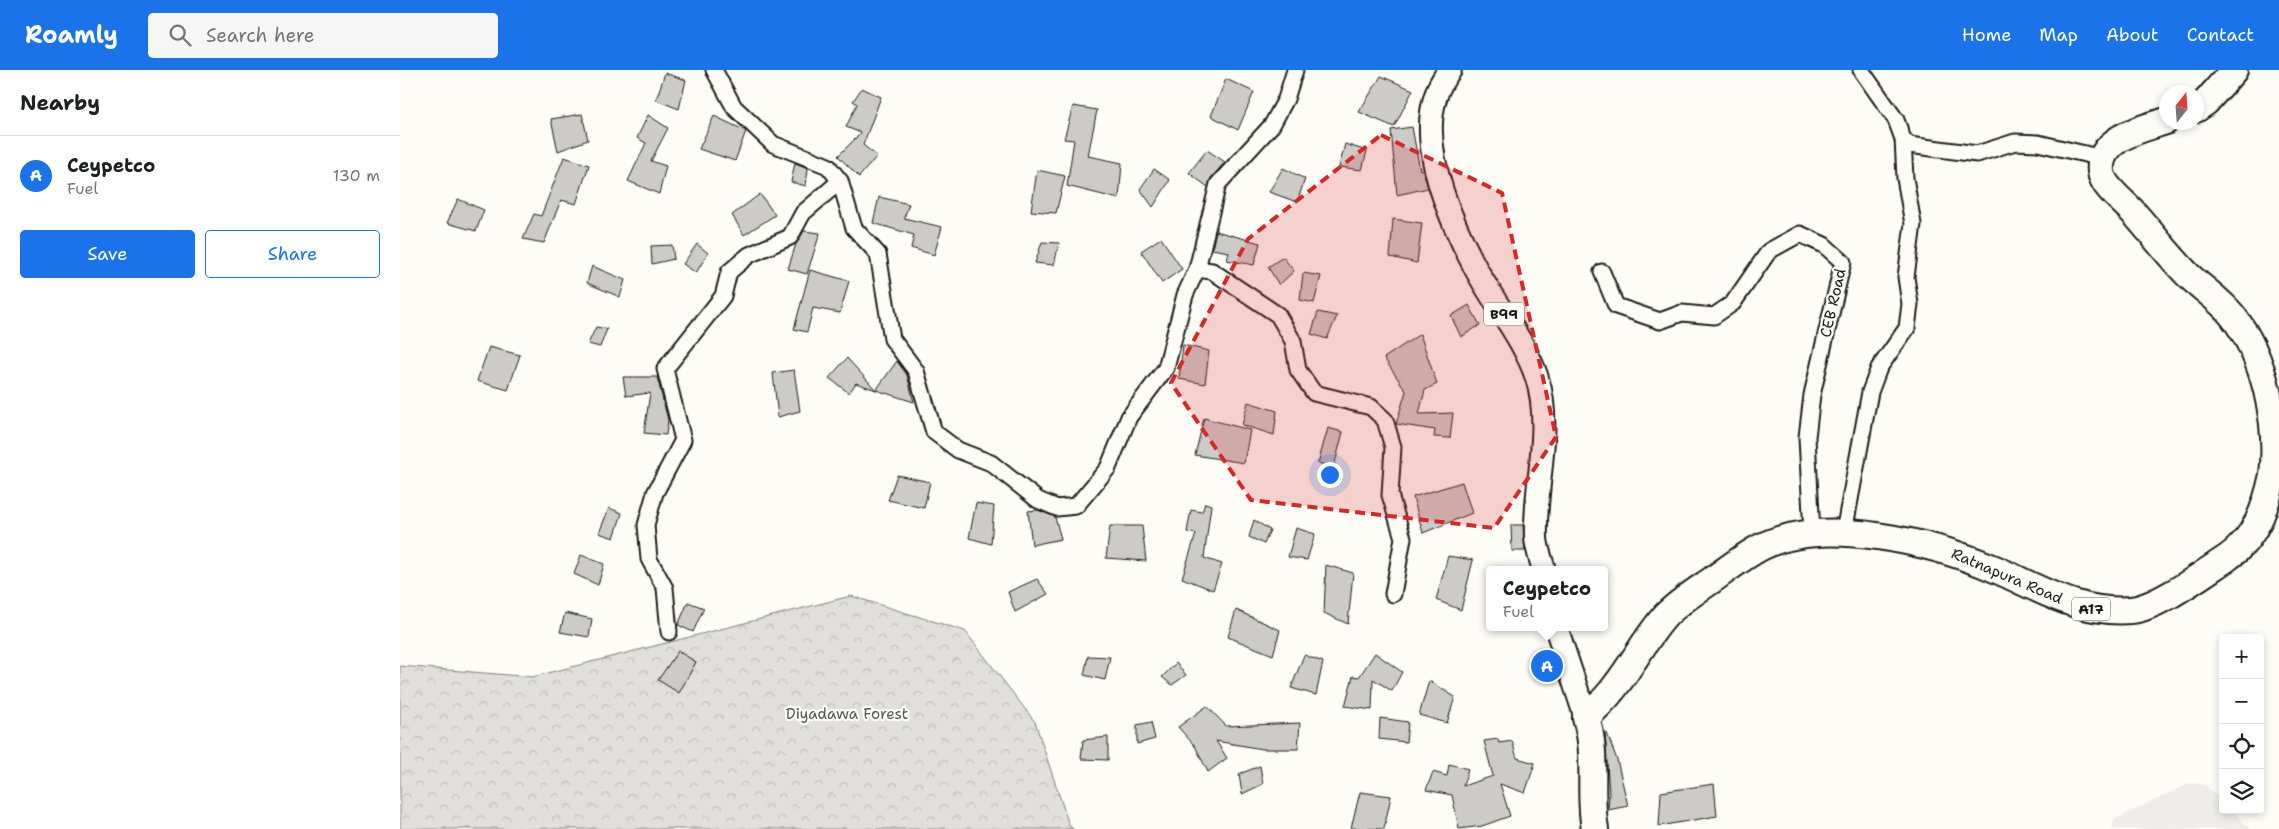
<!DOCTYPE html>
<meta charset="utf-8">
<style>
:root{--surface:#fff;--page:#f6f6f6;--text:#202124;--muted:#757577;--line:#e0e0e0;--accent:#1a73e8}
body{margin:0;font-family:"Shantell Sans",sans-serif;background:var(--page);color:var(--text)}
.controls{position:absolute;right:15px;bottom:15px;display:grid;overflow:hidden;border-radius:5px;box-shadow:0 2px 8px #0003}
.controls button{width:45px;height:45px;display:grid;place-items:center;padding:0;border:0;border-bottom:1px solid var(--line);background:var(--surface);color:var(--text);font:25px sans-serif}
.compass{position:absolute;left:1759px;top:15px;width:45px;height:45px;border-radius:50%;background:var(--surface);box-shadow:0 2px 8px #0003;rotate:17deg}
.you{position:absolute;left:929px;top:404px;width:18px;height:18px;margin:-12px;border:4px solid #fff;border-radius:50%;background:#1a73e8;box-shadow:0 0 0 8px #1a73e833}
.badge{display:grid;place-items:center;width:32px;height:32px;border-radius:50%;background:var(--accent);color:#fff;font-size:16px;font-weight:700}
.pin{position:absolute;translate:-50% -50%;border:2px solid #fff;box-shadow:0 1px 5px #0006}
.popup{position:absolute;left:1086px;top:496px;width:122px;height:65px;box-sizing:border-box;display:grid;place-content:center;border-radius:5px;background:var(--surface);filter:drop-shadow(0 1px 4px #0005);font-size:16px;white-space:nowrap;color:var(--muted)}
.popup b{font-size:19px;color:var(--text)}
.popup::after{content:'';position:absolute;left:50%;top:100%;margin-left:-10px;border:10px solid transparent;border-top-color:var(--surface)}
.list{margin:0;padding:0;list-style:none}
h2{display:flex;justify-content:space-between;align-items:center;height:65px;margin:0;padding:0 20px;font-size:21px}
h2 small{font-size:16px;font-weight:400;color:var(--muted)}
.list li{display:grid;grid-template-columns:32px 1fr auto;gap:15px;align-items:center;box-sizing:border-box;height:80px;padding:0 20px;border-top:1px solid var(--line)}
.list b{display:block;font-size:19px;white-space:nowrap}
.list p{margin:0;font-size:16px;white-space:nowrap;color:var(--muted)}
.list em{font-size:16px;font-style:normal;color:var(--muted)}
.actions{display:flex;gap:10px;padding:15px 20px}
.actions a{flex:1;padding:11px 0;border:1px solid var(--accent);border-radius:5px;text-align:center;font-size:18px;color:var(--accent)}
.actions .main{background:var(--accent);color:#fff}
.icon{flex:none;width:28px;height:28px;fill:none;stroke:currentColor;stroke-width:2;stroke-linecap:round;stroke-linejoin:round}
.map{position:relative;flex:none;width:1879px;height:759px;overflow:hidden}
header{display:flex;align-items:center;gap:30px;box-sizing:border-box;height:70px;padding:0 25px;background:var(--accent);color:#fff}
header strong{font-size:24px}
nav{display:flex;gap:28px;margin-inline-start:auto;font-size:18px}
.search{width:350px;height:45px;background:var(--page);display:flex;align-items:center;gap:12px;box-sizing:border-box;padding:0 18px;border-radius:5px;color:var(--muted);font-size:19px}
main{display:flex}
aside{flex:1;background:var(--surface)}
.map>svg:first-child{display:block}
.built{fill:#eeede9}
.forest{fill:url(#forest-crowns);stroke:#7e7e7c}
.building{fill:#cccbc8;stroke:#1c1c1c}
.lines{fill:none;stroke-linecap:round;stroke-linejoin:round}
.street-casing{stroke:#1c1c1c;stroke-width:19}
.primary-casing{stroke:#1c1c1c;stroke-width:26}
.highway-casing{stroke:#1c1c1c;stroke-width:30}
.street{stroke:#fdfcf7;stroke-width:15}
.primary{stroke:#fdfcf7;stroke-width:22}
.highway{stroke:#fdfcf7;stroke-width:26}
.marked{fill:#d62828;fill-opacity:0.2;stroke:#d62828;stroke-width:4;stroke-dasharray:10 6;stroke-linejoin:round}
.labels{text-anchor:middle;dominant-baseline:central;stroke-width:4.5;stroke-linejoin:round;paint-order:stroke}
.shield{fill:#fdfcf7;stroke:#605f5e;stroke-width:1}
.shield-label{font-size:14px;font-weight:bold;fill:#1c1c1c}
.street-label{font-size:15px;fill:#1c1c1c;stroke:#fdfcf7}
.park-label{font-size:15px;fill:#575655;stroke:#fdfcf7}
</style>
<header>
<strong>Roamly</strong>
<div class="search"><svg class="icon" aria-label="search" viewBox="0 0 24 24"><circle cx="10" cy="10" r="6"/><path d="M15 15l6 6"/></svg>Search here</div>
<nav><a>Home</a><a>Map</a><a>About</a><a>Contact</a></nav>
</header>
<main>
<aside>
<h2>Nearby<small></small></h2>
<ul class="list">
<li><span class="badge">A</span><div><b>Ceypetco</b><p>Fuel</p></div><em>130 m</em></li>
</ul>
<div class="actions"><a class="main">Save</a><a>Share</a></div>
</aside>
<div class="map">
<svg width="1879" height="759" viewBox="0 0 1879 759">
<defs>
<pattern id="forest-crowns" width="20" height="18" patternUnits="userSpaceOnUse" patternTransform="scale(1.25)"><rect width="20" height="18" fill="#e0dfdb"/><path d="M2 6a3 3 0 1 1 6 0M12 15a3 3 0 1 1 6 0" fill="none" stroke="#c0bfbb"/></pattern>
</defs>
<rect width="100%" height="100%" fill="#fdfcf7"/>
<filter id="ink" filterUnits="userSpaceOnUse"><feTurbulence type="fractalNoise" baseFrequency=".02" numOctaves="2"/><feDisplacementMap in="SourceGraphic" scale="10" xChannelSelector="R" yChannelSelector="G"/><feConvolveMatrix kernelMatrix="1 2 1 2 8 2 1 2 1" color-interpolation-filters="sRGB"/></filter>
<g filter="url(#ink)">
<!-- built -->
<polygon class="built" points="1790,713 1805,715 1823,732 1823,740 1831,740 1851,759 1712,759 1714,750"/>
<!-- forest -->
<polygon class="forest" points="451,526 565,561 635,652 669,755 673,759 0,759 0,596 132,607"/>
<!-- building -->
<g class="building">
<polygon points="265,3 286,10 279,39 256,30"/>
<polygon points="981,6 1013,20 994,57 959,42"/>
<polygon points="826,9 854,22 838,60 811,46"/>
<polygon points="462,18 481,27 463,75 477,86 459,107 438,86 461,63 446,57 457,34 453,31"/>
<polygon points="673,36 697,40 688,86 722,93 719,129 667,116 674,70 664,69"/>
<polygon points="182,44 188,70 158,81 151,49"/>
<polygon points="248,45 268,58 251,91 266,96 259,124 228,111 246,73 237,68"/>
<polygon points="314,46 346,61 335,91 299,79"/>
<polygon points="1012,57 1020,100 1023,99 1028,118 997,125 991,60"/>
<polygon points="945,74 967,81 962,100 939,97"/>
<polygon points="807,80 825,92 811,108 808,117 789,103"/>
<polygon points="164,87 189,95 176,134 161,130 144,173 123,169 134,144 141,146"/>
<polygon points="395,93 408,98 406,116 391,112"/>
<polygon points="883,98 905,109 897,132 869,122"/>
<polygon points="754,99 770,110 753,137 740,119"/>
<polygon points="637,100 665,106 656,143 631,141"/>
<polygon points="360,124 375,145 344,165 332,145"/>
<polygon points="479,127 509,134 504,148 542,157 534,185 511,178 514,165 473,153"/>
<polygon points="58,129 84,140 76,161 47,153"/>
<polygon points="993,149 1022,153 1017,193 990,187"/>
<polygon points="404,161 420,163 407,204 388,199 396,174"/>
<polygon points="816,161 860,173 854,195 827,190 829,182 812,179"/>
<polygon points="761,168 782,199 762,213 741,181"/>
<polygon points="642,172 659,173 654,195 635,193"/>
<polygon points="297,174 308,183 296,203 283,194"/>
<polygon points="272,175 274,189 252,194 251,176"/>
<polygon points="883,187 894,201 879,215 868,197"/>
<polygon points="192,196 225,210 220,227 187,213"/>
<polygon points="410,200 449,211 440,243 413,238 407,262 394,259"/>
<polygon points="903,203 921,206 914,233 900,230"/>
<polygon points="1069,235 1080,255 1061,267 1051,246"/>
<polygon points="918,242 937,246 927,269 911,264"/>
<polygon points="196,257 207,259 200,277 188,274"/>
<polygon points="1020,264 1037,314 1025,320 1019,344 1053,343 1050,368 1034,367 1035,360 996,354 1006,321 984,288"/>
<polygon points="783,275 809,281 805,314 779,309"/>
<polygon points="89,277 120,285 108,320 77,311"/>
<polygon points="447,288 476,320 456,313 449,323 429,308"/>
<polygon points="497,291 507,305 514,332 476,320"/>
<polygon points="394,300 400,341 378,347 373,303"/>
<polygon points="223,307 257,307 268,350 266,365 244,363 250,323 226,326"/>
<polygon points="848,332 877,341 874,365 842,355"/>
<polygon points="804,348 850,360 844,393 795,385"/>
<polygon points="928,358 943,362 934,397 918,393"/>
<polygon points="497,405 530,412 524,438 488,430"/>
<polygon points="1062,412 1072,443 1023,463 1013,427"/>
<polygon points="576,433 594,436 591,474 569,468"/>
<polygon points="805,433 811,435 804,488 822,494 813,520 782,508 796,464 787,462 791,440 802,442"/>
<polygon points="209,438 222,443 214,468 199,463"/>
<polygon points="638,440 655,447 661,469 632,475 628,441"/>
<polygon points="854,450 870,460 864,474 849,467"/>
<polygon points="1111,455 1123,455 1125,481 1112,481"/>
<polygon points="710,456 742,456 746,491 706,488"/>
<polygon points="896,458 915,464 907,490 888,487"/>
<polygon points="181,485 204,494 198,515 174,504"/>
<polygon points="1048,486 1073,490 1061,540 1036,530"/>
<polygon points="926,495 953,503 948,554 924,543"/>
<polygon points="637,509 648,524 615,542 608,522"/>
<polygon points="288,532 304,538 293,562 278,555"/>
<polygon points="836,540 880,560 873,585 828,567"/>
<polygon points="165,543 192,549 189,567 160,562"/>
<polygon points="278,581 296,592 279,623 258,610"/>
<polygon points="975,583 1002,602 992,621 973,609 972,640 945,636 953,606 959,607"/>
<polygon points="904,585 923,592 916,625 891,618"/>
<polygon points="688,586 710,587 705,610 684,605"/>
<polygon points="776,593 786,605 772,615 762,607"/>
<polygon points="1029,611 1055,627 1047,653 1019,645"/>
<polygon points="807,636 826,656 900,653 898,679 862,679 816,671 827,688 808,702 795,676 778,657"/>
<polygon points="980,648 1008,652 1006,672 979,669"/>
<polygon points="751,652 755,669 737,674 737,655"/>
<polygon points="1205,663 1207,663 1217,690 1228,736 1208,740 1209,724"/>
<polygon points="708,667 708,690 681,689 683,670"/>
<polygon points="1098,669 1099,673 1112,671 1117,688 1135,693 1125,723 1100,714 1110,746 1082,756 1059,759 1052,725 1026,720 1033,702 1047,706 1049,694 1068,699 1063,716 1093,706 1084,671"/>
<polygon points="860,696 863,714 842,724 839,704"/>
<polygon points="1314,714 1317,746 1259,756 1261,722"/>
<polygon points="960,722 991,726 984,759 951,758"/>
</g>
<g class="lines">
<defs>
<g id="street">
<polyline points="314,0 334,37 373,74 428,96 440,111 454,158 478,184 492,269 516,301 534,362 558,380 591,393 638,430 657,438 676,436 708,398 729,347 766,298 785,225 797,199 818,114 872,55 886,29 895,0"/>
<polyline points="1461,0 1496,50 1503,69 1509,75 1577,84 1615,72 1638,73 1702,88"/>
<polyline points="797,199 812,201 878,245 893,271 898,300 914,323 971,337 985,350 993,377 990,425 1003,468 993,524"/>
<polyline points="1202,202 1216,236 1260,251 1282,243 1314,246 1333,233 1369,181 1400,164 1424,175 1443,192 1412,325 1407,367 1412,464"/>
<polyline points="1444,462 1470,322 1479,298 1507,258 1510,234 1506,207 1513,154 1505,108 1503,69"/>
<polyline points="269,562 265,518 249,489 246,455 255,423 283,370 265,299 323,226 329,202 349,185 390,167 403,143 440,111"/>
</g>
<g id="primary">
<path d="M1050 0C1006 53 1048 146 1076 199 1095 235 1124 269 1137 308 1153 359 1134 415 1136 467 1136 477 1141 489 1144 500"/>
<polyline points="1156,557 1186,648"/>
</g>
<g id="highway">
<polyline points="1796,39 1806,32 1834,0"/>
<path d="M1195 759C1188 722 1198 685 1186 648 1197 637 1208 627 1217 614 1234 592 1247 566 1266 545 1280 531 1296 521 1312 510 1329 498 1344 486 1361 477 1424 445 1534 473 1595 499 1641 519 1678 544 1731 540 1757 538 1804 503 1827 488 1856 468 1866 437 1873 405 1879 354 1865 286 1832 245 1820 230 1803 219 1789 206 1769 186 1752 163 1733 142 1723 131 1703 117 1701 102 1697 68 1742 59 1766 51"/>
</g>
</defs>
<!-- street casing -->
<use href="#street" class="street-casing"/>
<!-- primary casing -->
<use href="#primary" class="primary-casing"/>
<!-- highway casing -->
<use href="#highway" class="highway-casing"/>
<!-- street -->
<use href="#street" class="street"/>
<!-- primary -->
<use href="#primary" class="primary"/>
<!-- highway -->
<use href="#highway" class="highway"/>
</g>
</g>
<!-- marked area -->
<path class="marked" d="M981 65 1102 123 1156 367 1094 458 851 430 771 313 848 169Z"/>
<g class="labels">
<!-- shield labels -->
<g class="shield">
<rect x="1084" y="232.5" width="40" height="23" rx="4"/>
<rect x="1672" y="527.5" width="38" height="23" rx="4"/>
</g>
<g class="shield-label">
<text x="1104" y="244">B99</text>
<text x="1691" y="539">A17</text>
</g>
<!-- street labels -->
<g class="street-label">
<text transform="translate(1433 233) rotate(-77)">CEB Road</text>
<text transform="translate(1607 506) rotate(23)">Ratnapura Road</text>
</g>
<!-- park labels -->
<g class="park-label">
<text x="447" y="644">Diyadawa Forest</text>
</g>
</g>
</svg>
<div class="controls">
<button>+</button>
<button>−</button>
<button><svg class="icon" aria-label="locate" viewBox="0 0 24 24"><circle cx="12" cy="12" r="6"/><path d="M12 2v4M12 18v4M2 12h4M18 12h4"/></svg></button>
<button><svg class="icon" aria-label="layers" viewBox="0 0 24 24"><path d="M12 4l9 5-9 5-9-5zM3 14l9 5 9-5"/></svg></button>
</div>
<svg class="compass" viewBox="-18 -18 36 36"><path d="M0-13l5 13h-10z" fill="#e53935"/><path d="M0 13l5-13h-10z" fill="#757577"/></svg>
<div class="you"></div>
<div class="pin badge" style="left:1147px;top:596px">A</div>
<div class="popup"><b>Ceypetco</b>Fuel</div>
</div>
</main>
